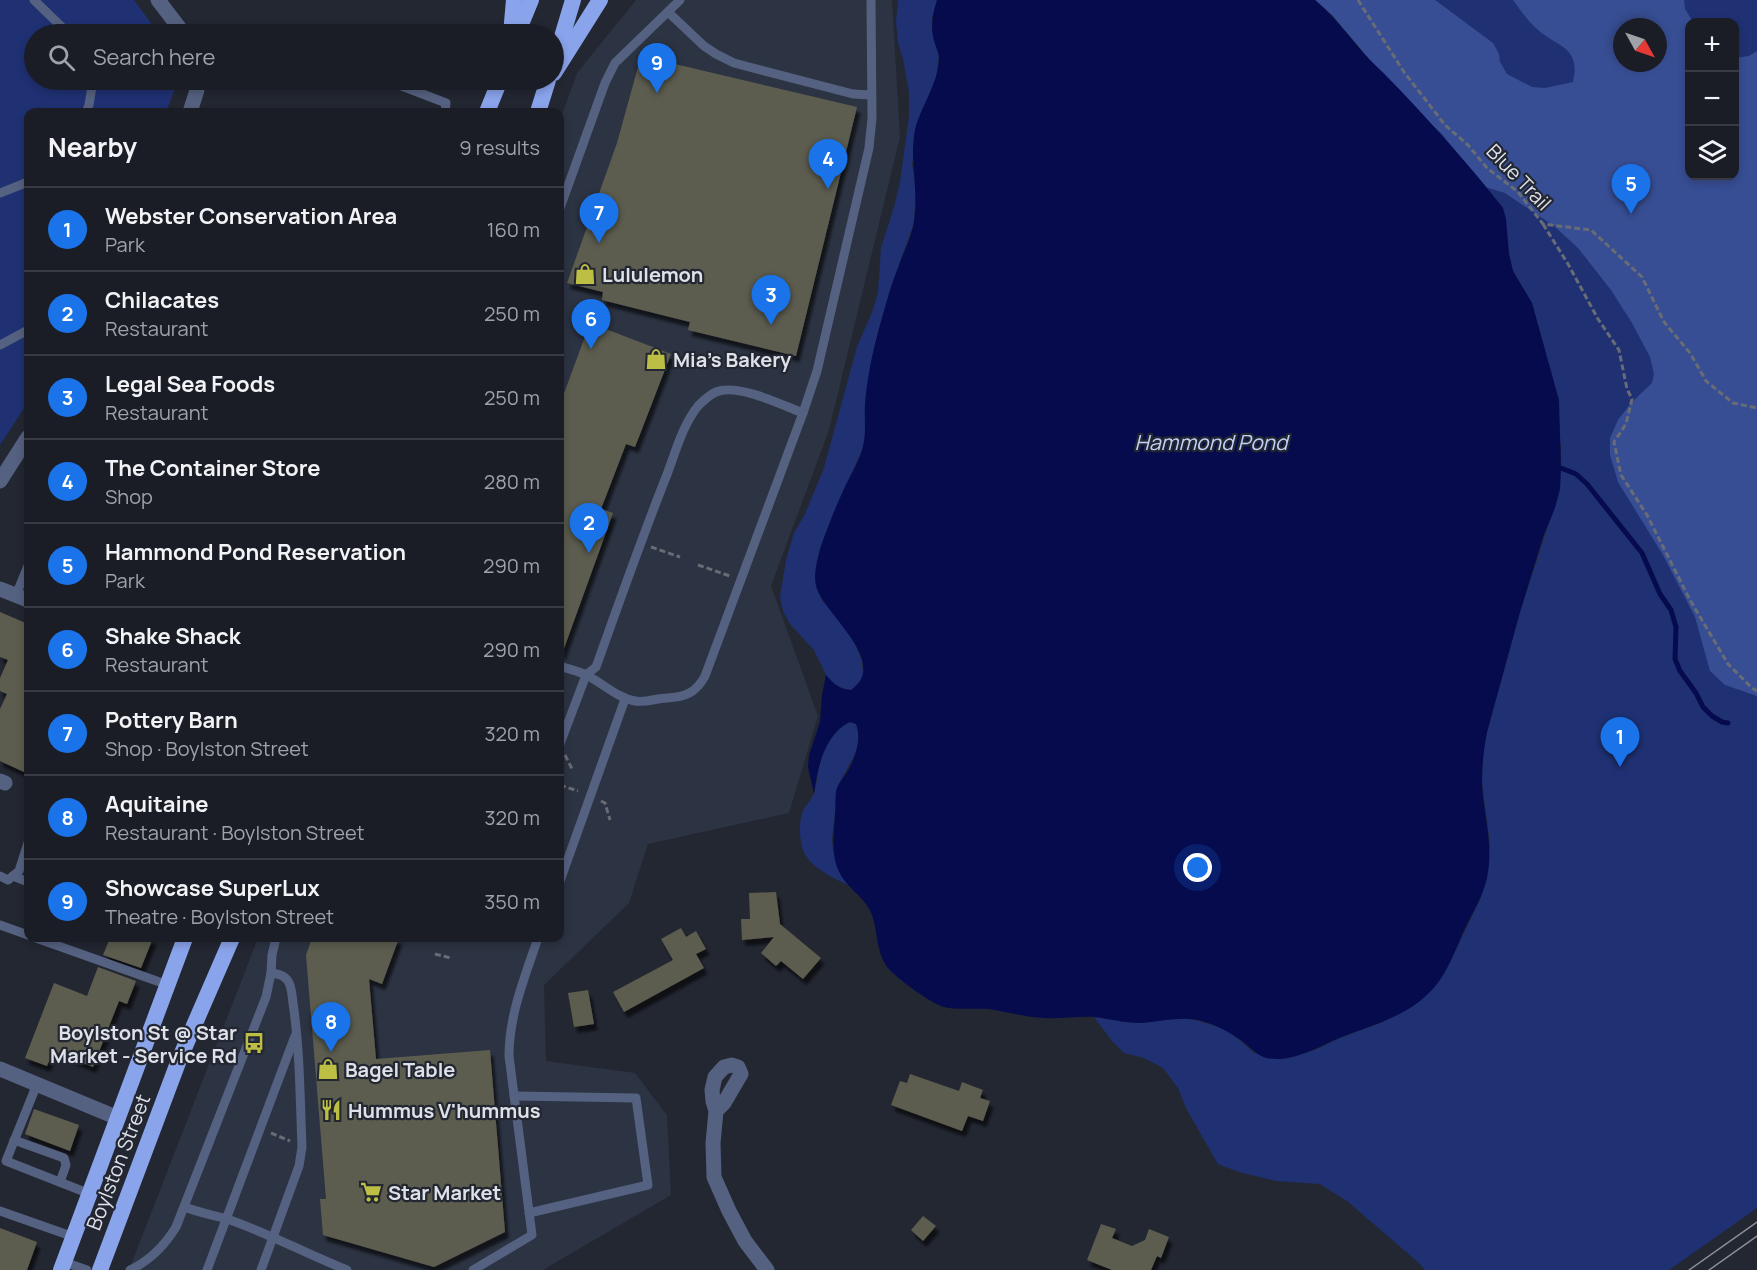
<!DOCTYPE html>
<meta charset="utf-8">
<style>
:root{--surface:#1a1d26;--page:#23262e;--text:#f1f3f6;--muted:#9fa2a7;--line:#383b43;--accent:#1a73e8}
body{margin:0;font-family:Manrope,sans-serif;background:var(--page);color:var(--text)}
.controls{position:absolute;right:18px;top:18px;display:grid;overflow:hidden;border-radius:12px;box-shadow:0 3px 9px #0003}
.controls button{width:54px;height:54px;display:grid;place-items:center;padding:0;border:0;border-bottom:2px solid var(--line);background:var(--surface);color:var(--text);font:30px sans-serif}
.compass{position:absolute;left:1613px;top:18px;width:54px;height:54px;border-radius:50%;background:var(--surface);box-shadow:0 3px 9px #0003;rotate:130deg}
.you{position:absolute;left:1198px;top:868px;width:21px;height:21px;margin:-15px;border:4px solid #fff;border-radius:50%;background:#1a73e8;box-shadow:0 0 0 9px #1a73e833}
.badge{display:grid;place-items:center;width:39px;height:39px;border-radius:50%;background:var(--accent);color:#fff;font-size:20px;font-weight:700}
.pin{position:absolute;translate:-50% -50px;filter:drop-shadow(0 2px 3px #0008)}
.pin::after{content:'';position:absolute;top:32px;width:21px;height:18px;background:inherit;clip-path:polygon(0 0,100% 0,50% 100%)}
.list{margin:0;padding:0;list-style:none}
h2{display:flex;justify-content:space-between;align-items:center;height:78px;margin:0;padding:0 24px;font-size:26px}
h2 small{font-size:20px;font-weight:400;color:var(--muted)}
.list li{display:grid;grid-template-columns:39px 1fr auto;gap:18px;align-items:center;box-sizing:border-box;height:84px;padding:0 24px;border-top:2px solid var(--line)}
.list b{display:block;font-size:22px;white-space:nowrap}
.list p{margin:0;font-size:20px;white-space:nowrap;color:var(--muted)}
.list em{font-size:20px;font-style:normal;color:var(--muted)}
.icon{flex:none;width:33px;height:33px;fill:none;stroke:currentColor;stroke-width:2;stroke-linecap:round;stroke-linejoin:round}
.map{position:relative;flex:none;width:1757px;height:1270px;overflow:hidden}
.search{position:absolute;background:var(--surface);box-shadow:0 3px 9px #0003;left:24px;top:24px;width:540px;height:66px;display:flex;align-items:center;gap:15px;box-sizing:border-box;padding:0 21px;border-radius:33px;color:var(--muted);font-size:22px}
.panel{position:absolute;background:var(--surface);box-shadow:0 3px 9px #0003;left:24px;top:108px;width:540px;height:834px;border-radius:12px}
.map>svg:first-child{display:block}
.built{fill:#2c3342}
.green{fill:#1f3173;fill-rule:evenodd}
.forest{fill:#384e94;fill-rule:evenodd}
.water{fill:#060b4e}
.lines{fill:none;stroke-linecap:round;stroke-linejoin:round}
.stream{stroke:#060b4e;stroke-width:5}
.building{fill:#5c5d4f;filter:url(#shadow)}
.path{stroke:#686c75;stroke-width:3;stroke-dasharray:6 3;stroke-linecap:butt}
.service{stroke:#556180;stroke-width:9}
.minor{stroke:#556180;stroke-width:15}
.tertiary{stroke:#556180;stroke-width:15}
.trunk{stroke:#8aa4ec;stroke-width:16}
.tram{stroke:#8e919a;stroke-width:1.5}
.labels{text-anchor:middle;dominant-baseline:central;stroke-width:4.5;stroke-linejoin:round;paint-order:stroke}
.street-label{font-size:20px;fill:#dee1e8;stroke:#232732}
.poi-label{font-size:20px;font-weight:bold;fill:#dee1e8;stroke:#232732;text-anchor:start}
.water-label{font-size:21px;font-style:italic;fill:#c1d2fa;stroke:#232732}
</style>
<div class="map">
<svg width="1757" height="1270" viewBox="0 0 1757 1270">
<defs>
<filter id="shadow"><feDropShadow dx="3.5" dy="6" stdDeviation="1.5" flood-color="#0009"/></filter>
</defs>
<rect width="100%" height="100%" fill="#232732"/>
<!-- built -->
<polygon class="built" points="636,0 892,0 900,137 829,430 771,586 818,716 789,813 648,844 629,903 544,985 546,1061 635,1073 667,1115 671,1195 543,1270 129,1270 258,938 560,938 560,120 577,73"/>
<!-- green -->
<g class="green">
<polygon points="0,0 134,0 159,34 34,34 34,80 174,80 174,91 166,112 28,112 28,402 0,445"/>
<polygon points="898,0 937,0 932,18 933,37 939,56 936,78 922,111 912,164 916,185 914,223 897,270 878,331 865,405 866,428 863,448 832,517 820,548 816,568 821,599 844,626 854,642 862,661 863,674 860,684 852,690 843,689 834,684 826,675 814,650 790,624 783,611 780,597 786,560 794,533 805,514 824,468 857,347 873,310 878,293 881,248 894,207 900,182 909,116 909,92 903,59 898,43 896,22"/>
<path d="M1315 0H1757V1208L1669 1270H1425L1419 1263 1347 1201 1320 1184 1276 1181 1239 1172 1218 1164 1187 1110 1178 1088 1163 1068 1144 1058 1124 1053 1112 1041 1094 1017 1126 1022 1142 1023 1180 1018 1195 1020 1216 1026 1229 1032 1242 1042 1254 1053 1285 1059 1315 1050 1340 1038 1383 1022 1452 958 1481 897 1490 844 1482 783 1483 750 1487 732 1520 612 1560 489 1561 447 1545 351 1532 303 1513 271 1509 254 1503 208 1369 59 1332 15ZM1690 22H1734V176H1690ZM1622 27H1658V63H1622Z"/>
<path d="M850 722 856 724C866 749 844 768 837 789 835 796 836 804 835 812 835 821 832 830 832 839 832 852 842 877 850 886 834 878 814 870 805 854 799 843 798 820 804 809 807 804 812 799 814 793 817 785 817 775 819 766 823 749 834 729 850 722Z"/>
</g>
<!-- forest -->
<path class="forest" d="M1315 0H1435L1493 43 1499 54 1500 62 1507 74 1532 87 1545 88 1573 82C1581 46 1558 48 1537 29 1528 21 1520 10 1513 0H1684L1685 9 1693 22H1690V176H1734L1735 58 1749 56 1757 51V696L1725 685 1710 671 1695 617 1663 555 1618 482 1610 455V438L1618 420 1631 403 1652 383 1654 374 1650 357 1632 323 1611 290 1578 248 1554 226 1505 193 1485 187 1441 133 1423 117 1384 73 1369 59 1332 15ZM1622 27H1658V63H1622Z"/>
<!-- water -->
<path class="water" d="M937 0H1315C1335 17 1350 38 1368 58 1378 69 1390 79 1400 90 1436 128 1471 167 1503 208L1506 219 1509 254 1513 271 1532 303 1559 400 1561 468 1560 489 1555 508 1543 537 1520 612 1487 732C1484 748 1482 765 1482 782 1483 812 1493 842 1488 872 1485 896 1469 917 1460 940 1452 958 1444 979 1429 993 1404 1018 1371 1025 1339 1038 1320 1046 1302 1057 1281 1059 1260 1060 1257 1053 1242 1041 1227 1030 1209 1021 1191 1019 1173 1018 1157 1022 1140 1023 1125 1023 1110 1019 1095 1017 1078 1016 1061 1019 1044 1018 1026 1017 1007 1012 989 1009 975 1008 955 1010 944 1007 932 1004 896 978 888 968 876 953 878 932 872 915 866 899 853 892 844 880 829 859 834 838 835 814 836 807 835 799 836 792 837 784 843 779 847 772 855 759 862 739 856 724L850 722C825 733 817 769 814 794L808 767 809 755 820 722 822 695 826 675C834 684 839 689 851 690 891 662 823 614 816 586 813 574 818 557 821 546 828 527 835 508 843 491 849 477 858 464 862 450 867 435 864 420 865 404 867 380 872 353 879 329 885 308 890 287 898 268 903 253 912 237 914 221 919 190 909 161 915 130 921 105 939 84 939 57 939 52 935 46 934 40 930 26 933 13 937 0Z"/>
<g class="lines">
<!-- stream -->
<polyline class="stream" points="1561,468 1576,474 1587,484 1642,553 1660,594 1671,610 1676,627 1675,659 1680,671 1696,693 1703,707 1712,716 1722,722 1728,723"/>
</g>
<!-- building -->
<g class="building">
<polygon points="641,56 857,107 796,356 688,330 690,322 602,300 603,292 567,283 617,143"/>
<polygon points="590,323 671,354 635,447 626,444 601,509 613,513 562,654 560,654 560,404"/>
<polygon points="0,612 28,624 28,761 24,772 0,761 0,709 7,694 0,691 0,678 8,660 0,657"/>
<polygon points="776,892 780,924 821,958 803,979 781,961 776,966 761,953 774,937 742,940 741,919 750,919 749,893"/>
<polygon points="681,928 686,937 696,931 706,949 696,954 704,968 624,1012 613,992 673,960 661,939"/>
<polygon points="110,938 153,938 141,968 103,955"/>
<polygon points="312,938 399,938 382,984 369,979 376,1059 490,1050 505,1232 434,1267 323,1235 320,1199 326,1199 306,955"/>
<polygon points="98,967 136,981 127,1004 119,1001 93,1067 53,1051 47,1066 25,1058 54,983 87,996"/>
<polygon points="588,990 594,1024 574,1027 568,993"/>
<polygon points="910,1074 959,1091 962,1082 983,1090 980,1098 990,1101 983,1121 968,1116 962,1131 891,1105 900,1081 907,1083"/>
<polygon points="34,1109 79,1125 70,1151 25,1134"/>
<polygon points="923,1216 936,1226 923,1241 911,1230"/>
<polygon points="1101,1224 1116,1229 1112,1238 1132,1246 1145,1240 1149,1229 1169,1237 1161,1258 1157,1256 1151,1270 1112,1270 1087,1260"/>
<polygon points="0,1228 37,1242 27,1270 0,1270"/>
</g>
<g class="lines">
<!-- path -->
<g class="path">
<polyline points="1358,0 1404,72 1445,125 1468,145 1487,168 1518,192 1543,224 1591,230 1642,277 1664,322 1690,353 1706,381 1733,403 1757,408"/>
<polyline points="1543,224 1568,264 1598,319 1619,350 1627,389 1632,399 1626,424 1614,442 1621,475 1647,515 1690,600 1728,664 1752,688 1757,691"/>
<polyline points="651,547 680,557"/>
<polyline points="698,565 730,576"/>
<polyline points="565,755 572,769"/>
<polyline points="560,785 578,791"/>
<polyline points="601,801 605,803 610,820"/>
<polyline points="435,954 451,958"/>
<polyline points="271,1133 290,1141"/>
</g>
<!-- service -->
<g class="service">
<polyline points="34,0 69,34"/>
<polyline points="668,12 704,46 716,54 734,63 853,94 871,95"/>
<polyline points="386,80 446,103 445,112"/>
<polyline points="86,112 89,105 93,80"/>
<polyline points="0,193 28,182"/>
<polyline points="560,208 605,83 615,63 680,0"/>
<polyline points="0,345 28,330"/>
<polyline points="16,595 28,566"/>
<path d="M560 666C568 669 578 671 586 675 603 683 617 698 635 701 647 703 656 698 667 698 685 697 696 693 705 676L803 413 817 371 869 148 872 118 871 0"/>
<path d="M560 744 586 675 596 667C619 603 641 540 666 477 675 454 682 426 698 406 703 401 709 395 716 392 738 383 782 405 803 413"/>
<polyline points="0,876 8,880 19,871 28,843"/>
<polyline points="13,876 28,882"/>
<polyline points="560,881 625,699"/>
<polyline points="0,925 28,935"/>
<polyline points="36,938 168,985"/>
<polyline points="37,1084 6,1161 90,1194"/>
<polyline points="514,1096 636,1098 648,1185 529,1213"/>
<polyline points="14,1140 64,1158 66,1165 60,1182"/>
<path d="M185 1207C199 1213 215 1215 230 1220 270 1234 307 1254 347 1270"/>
<polyline points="0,1211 74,1237"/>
<polyline points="64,1262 87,1270"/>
<path d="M130 1270C149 1261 165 1245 176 1227L266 997 271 973 272 955 276 938"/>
<polyline points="207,1270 295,1036"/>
<path d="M261 1270 299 1166 302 1147C300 1099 300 1051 293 1003 292 996 292 987 288 981 284 975 278 974 271 973"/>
<path d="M473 1270 532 1235 509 1056C509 1015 525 976 538 938"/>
</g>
<!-- minor -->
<g class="minor">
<polyline points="0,589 28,600"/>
<polyline points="0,781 5,783"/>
<polyline points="0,1069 118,1118"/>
<polyline points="716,1111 724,1103 741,1074 738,1067 732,1065 724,1067 715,1077 712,1090 713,1101 716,1111 713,1143 714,1177 729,1211 745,1241 767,1270"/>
</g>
<!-- tertiary -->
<g class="tertiary">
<polyline points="158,0 184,34"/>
<polyline points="190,112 197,90 196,80"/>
<polyline points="0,481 28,437"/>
</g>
<!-- trunk -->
<g class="trunk">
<polyline points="511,34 514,0"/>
<polyline points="517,34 531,0"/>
<polyline points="555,60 573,0"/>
<polyline points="554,73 600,0"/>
<polyline points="487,112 500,80"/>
<polyline points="538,112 548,80"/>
<polyline points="61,1270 185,938"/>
<polyline points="100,1270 179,1060 232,938"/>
</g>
<!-- tram -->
<g class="tram">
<polyline points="1689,1270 1757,1222"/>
<polyline points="1709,1270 1757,1236"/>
</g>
</g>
<!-- icons -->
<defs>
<symbol id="shop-bare" viewBox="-9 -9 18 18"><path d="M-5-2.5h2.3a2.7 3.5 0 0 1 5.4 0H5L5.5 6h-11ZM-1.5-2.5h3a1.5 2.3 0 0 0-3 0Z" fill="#bcbf44" stroke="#232732" stroke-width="2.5" paint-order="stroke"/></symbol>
<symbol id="bus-bare" viewBox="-9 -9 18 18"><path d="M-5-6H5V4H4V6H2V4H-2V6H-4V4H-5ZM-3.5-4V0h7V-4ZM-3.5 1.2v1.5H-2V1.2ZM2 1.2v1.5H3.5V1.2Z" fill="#bcbf44" stroke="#232732" stroke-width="2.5" paint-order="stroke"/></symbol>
<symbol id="restaurant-bare" viewBox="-9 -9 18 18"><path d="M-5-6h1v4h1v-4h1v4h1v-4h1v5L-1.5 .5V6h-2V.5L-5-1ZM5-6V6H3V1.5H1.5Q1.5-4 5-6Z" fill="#bcbf44" stroke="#232732" stroke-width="2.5" paint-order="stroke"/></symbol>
<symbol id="supermarket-bare" viewBox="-9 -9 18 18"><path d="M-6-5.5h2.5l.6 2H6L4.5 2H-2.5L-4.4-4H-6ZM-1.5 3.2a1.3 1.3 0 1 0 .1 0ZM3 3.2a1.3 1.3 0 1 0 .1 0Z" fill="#bcbf44" stroke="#232732" stroke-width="2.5" paint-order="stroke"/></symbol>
</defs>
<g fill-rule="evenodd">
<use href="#shop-bare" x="570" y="259" width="30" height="30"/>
<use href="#shop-bare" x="641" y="344" width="30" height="30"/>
<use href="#bus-bare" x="239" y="1028" width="30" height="30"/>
<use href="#shop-bare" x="313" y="1054" width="30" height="30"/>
<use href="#restaurant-bare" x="316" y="1095" width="30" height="30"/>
<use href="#supermarket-bare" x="356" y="1177" width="30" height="30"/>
</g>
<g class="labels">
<!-- street labels -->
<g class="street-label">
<text transform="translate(1519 177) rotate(46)">Blue Trail</text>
<text transform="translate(118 1162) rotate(-69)">Boylston Street</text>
</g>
<!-- poi labels -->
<g class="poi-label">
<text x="602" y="274">Lululemon</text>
<text x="673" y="359">Mia's Bakery</text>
<text x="237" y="1032" text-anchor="end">Boylston St @ Star<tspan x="237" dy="23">Market - Service Rd</tspan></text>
<text x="345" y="1069">Bagel Table</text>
<text x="348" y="1110">Hummus V'hummus</text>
<text x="388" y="1192">Star Market</text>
</g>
<!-- water labels -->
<g class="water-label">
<text x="1211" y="442">Hammond Pond</text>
</g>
</g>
</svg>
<div class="controls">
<button>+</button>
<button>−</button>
<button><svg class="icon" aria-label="layers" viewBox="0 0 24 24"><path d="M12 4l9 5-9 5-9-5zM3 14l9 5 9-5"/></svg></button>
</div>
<svg class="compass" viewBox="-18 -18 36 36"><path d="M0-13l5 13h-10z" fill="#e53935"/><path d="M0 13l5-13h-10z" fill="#9fa2a7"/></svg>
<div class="you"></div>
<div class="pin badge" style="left:1620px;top:767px">1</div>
<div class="pin badge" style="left:589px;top:553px">2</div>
<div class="pin badge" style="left:771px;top:325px">3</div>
<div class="pin badge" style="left:828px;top:189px">4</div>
<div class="pin badge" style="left:1631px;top:214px">5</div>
<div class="pin badge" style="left:591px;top:349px">6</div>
<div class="pin badge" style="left:599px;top:243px">7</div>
<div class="pin badge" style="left:331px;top:1052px">8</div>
<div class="pin badge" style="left:657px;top:93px">9</div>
<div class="search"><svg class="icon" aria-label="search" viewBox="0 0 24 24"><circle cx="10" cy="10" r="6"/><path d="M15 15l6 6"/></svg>Search here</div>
<section class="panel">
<h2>Nearby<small>9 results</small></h2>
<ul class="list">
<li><span class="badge">1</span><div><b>Webster Conservation Area</b><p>Park</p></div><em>160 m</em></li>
<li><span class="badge">2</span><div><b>Chilacates</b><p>Restaurant</p></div><em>250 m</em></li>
<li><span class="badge">3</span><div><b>Legal Sea Foods</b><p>Restaurant</p></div><em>250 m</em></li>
<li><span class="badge">4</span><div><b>The Container Store</b><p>Shop</p></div><em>280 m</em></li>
<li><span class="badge">5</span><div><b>Hammond Pond Reservation</b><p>Park</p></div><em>290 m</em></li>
<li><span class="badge">6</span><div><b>Shake Shack</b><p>Restaurant</p></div><em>290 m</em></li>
<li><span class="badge">7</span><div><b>Pottery Barn</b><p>Shop · Boylston Street</p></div><em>320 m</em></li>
<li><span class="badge">8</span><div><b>Aquitaine</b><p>Restaurant · Boylston Street</p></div><em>320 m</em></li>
<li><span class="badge">9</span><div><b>Showcase SuperLux</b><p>Theatre · Boylston Street</p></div><em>350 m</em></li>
</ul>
</section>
</div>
